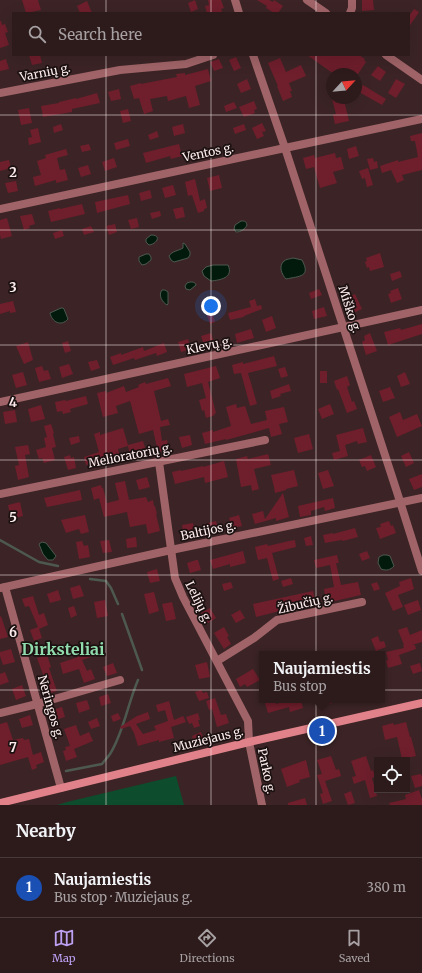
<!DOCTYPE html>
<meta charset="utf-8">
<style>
:root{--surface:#2d1b1c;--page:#352425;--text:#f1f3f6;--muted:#a7a1a3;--line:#48393b;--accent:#bca0f2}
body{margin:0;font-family:Merriweather,serif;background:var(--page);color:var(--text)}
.controls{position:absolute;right:12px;bottom:12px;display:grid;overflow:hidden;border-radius:0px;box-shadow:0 4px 16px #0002}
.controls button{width:36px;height:36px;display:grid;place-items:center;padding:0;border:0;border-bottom:1px solid var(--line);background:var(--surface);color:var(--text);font:20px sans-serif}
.compass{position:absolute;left:326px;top:68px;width:36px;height:36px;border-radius:50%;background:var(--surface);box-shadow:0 4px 16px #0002;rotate:64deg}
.you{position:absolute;left:211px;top:306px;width:14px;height:14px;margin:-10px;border:3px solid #fff;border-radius:50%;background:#1a73e8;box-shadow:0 0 0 6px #1a73e833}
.badge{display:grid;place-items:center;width:26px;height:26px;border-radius:50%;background:var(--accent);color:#fff;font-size:13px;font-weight:700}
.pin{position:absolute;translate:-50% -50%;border:2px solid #fff;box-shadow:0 1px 4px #0006}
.popup{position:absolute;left:259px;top:651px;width:126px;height:52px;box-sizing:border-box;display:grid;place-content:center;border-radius:0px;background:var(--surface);filter:drop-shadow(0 1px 3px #0005);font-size:13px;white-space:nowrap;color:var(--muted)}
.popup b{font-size:15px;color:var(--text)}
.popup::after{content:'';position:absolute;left:50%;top:100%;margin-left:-8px;border:8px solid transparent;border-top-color:var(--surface)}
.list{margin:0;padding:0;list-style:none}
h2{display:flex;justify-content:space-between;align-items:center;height:52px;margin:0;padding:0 16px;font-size:17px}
h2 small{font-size:13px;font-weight:400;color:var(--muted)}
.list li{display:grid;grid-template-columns:26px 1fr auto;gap:12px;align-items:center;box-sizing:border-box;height:60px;padding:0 16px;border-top:1px solid var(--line)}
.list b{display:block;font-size:15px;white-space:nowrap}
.list p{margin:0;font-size:13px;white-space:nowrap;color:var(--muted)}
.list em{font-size:13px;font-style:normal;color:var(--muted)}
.icon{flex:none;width:22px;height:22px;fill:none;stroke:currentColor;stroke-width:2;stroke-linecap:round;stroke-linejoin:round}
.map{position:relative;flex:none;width:422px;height:805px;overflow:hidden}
.search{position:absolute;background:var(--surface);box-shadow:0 4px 16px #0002;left:12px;right:12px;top:12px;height:44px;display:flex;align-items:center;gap:10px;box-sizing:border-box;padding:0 14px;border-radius:0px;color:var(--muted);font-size:15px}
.sheet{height:112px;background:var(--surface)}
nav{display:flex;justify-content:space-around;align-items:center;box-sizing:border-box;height:56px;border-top:1px solid var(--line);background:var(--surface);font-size:11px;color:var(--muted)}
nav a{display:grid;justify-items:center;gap:2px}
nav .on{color:var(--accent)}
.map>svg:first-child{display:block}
.green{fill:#0d4c2c}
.water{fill:#011a0b;stroke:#4d594f}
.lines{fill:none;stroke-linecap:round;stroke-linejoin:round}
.stream{stroke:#4d594f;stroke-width:2.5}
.building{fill:#6f1e2c}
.minor{stroke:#a06468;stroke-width:8}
.secondary{stroke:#e1828a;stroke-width:8}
.grid{fill:none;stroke:#fdeced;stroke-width:1;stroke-opacity:0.55}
.labels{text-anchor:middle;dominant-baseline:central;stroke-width:3.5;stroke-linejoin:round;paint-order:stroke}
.street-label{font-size:12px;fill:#fdeced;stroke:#1c1111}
.district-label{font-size:16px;font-weight:bold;fill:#91dcad;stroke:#1c1111}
.grid-label{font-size:13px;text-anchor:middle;font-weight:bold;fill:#fdeced;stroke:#1c1111;stroke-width:3.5;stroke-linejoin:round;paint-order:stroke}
</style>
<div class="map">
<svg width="422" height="805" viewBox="0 0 422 805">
<rect width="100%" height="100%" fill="#3c2426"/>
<!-- green -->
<polygon class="green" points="176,776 184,805 57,805 67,802"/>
<!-- water -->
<g class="water">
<path d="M241 221C245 221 246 221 247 225 245 229 241 232 236 232L234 229 235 225Z"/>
<path d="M151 235C162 235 157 244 149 245L146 242V239Z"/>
<path d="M183 243 185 244 190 252V255L188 258 174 262 171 260 169 256C172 251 178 251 183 248Z"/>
<polygon points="146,254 149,254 151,257 151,260 146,264 142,265 139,261 139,257"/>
<path d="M293 258 302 260C311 277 300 276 286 279 282 275 278 266 284 261 286 259 290 259 293 258Z"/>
<path d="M213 265H228C234 278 220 280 211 281L204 276 202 271 206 267Z"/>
<path d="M190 282C193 282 195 282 196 285L190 290 186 289 185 286 187 283Z"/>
<path d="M162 290H165L168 292V304L167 305C162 302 158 295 162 290Z"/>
<path d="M61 308H63L64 309 68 319C61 327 52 322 50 313Z"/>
<polygon points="42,542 46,543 56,556 53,560 48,560 43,554 39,544"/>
<path d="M383 555H387L390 556 394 566C390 570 387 571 381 569L378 563 379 557Z"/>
</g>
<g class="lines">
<!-- stream -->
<g class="stream">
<polyline points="0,540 39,562 58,566"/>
<polyline points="90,579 106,581 111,588 118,604"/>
<polyline points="122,614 142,670"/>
<path d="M66 771 102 764C105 760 108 757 110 754 123 734 128 703 138 680"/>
</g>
</g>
<!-- building -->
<g class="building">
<polygon points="22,0 38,0 41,10 26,13"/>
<polygon points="195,0 198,9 191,12 188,3"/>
<polygon points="208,0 221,0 224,8 221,9 222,12 219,13 207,13 205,6 209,5"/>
<polygon points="257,0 269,0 273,2 274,0 283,6 278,13 274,13 266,8 267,6"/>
<polygon points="362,0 373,0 374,10 362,11"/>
<polygon points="87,1 92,13 80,13 77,6"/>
<polygon points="414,9 419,12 409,27 409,16"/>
<polygon points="0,21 1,21 2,25 5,24 8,32 5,33 9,45 0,48"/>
<polygon points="29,55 40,55 42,63 32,65"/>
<polygon points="307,55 359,55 365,59 364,60 366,62 358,74 334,74"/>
<polygon points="236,57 241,68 234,71 229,60"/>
<polygon points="280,58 286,72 301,65 306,76 289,83 292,91 290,91 292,97 283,101 277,86 278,86 268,63"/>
<polygon points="6,59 9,69 0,71 0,61"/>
<polygon points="219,59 223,68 214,71 210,62"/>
<polygon points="378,66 386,72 380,81 371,75"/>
<polygon points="208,69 211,81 195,86 200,105 189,108 186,96 168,101 167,96 150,99 153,111 144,114 139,98 134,99 130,86 141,83 141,84 177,77 176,74 185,73 185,75"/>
<polygon points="247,79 251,89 241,93 237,84"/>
<polygon points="396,79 405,84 396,98 388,93"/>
<polygon points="363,85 386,99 382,105 359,92"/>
<polygon points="119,89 121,99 111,101 108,92"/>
<polygon points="97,93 100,103 72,109 72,112 43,117 41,106 59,103 59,102 76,98 76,99"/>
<polygon points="336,98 346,98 347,103 345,104 349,121 335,124 333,115 336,114 332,99"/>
<polygon points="254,101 257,109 254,110 255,113 244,117 239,107"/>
<polygon points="234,102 237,108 226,112 224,106"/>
<polygon points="29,108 32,123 21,125 18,110"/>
<polygon points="128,109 131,121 123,123 120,111"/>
<polygon points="262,123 266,131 262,132 264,136 257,139 252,128"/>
<polygon points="61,124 63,130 54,133 53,127"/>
<polygon points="183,124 185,133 174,136 172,127"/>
<polygon points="244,124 246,130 235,134 233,128"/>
<polygon points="38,128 41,142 29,145 28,138 32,137 30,130"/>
<polygon points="157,131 159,137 150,140 148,135"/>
<polygon points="422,133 422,170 402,175 404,180 397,183 391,170 382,173 380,166 398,160 398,162 418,157 415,141 411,141 410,136"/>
<polygon points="128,139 130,146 116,150 114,143"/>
<polygon points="89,144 91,150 82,152 80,146"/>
<polygon points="179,144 182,156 171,159 170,156 146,163 143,153"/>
<polygon points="356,146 359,156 349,159 347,149"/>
<polygon points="66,149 68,155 57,158 60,170 65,169 68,180 56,183 56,180 35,186 33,177 41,175 37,161 46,158 45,155"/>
<polygon points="335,153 336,158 341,157 344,169 333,172 337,183 320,188 314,167 306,169 303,158 314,155 315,158"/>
<polygon points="114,158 117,167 105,171 102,162"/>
<polygon points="373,158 374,162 377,161 378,168 370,170 367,159"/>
<polygon points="9,160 11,168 0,171 0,162"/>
<polygon points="88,165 91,174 81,177 78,168"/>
<polygon points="368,168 373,185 367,187 365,178 362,179 359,171"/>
<polygon points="219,175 222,188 210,191 207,178"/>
<polygon points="195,179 200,201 205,199 207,208 204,209 204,211 198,213 192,195 188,196 185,182"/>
<polygon points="16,181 18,191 8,193 5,183"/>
<polygon points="173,185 176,195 165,198 162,188"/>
<polygon points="150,190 152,198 141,201 139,193"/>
<polygon points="128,195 130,204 97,213 95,202"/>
<polygon points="82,204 85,214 51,222 48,211 60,208 60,209"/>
<polygon points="183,207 185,217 176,219 173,209"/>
<polygon points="160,211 161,216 152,219 150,213"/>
<polygon points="32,214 35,224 29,226 30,228 24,230 20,216"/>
<polygon points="7,218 12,236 1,239 0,235 0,220"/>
<polygon points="137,218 139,227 131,229 128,220"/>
<polygon points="115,224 117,232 109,235 106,226"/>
<polygon points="91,226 94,232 84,235 82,229"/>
<polygon points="62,230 64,236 55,239 53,233"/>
<polygon points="380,253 384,267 370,271 369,267 367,268 365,262 367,261 366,258"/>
<polygon points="400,271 402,277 392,281 390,274"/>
<polygon points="398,288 402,299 391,303 388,294 391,293 390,291"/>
<polygon points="319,289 322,295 311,299 309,293"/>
<polygon points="355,294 362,309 353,313 347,298"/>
<polygon points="255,299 257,306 261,305 262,309 244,316 244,317 230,320 228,313 251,307 249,301"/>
<polygon points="13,301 16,312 10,313 10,311 0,314 0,304"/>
<polygon points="324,307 327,316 314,319 312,311"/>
<polygon points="211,308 215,322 210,324 205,310"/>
<polygon points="272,316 276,328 266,332 262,320"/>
<polygon points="422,324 422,334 388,345 384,332 400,328 401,330"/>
<polygon points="251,329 254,338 237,343 235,334"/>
<polygon points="211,333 214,342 204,345 201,336"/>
<polygon points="370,333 377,351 366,355 362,342 365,340 364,336"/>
<polygon points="188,339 191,349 181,352 178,342"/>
<polygon points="68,341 71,351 65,353 62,343"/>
<polygon points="28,342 33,360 24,364 16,346"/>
<polygon points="164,343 167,352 157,356 156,353 135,360 134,358 113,365 110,357 121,353 121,355 143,347 144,351"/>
<polygon points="274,356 277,366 248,373 257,404 250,406 241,373 234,374 232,365 243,362 243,364"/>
<polygon points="97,360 100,368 91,371 88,362"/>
<polygon points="69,364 73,374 62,378 59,367"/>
<polygon points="42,366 44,371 48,370 51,379 39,382 35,368"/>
<polygon points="216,366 220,378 208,382 216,413 214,414 215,415 206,418 204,410 202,411 199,400 206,398 202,383 187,387 184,374"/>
<polygon points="285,367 288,376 281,378 278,369"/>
<rect x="320" y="371" width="7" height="12"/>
<polygon points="23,372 27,385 16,388 12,375"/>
<polygon points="405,372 410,384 401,387 397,376"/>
<polygon points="347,376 350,385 347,387 352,402 354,401 357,409 347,413 338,389 337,390 334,381"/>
<polygon points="168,378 171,386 154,391 161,421 168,419 170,425 160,427 162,441 167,440 169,450 158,452 153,430 139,434 130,401 116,406 118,413 103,417 97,393 106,391 106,393 124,386 126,392 139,387 138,385 145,382 146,384"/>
<polygon points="289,384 291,391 280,394 281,396 272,399 270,391"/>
<polygon points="390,387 395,398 383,402 379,391"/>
<polygon points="86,396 88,404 70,409 71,412 63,414 62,411 57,412 55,402 65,400 66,401"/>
<polygon points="236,404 237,408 245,406 251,424 267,420 265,411 284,407 288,422 279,424 282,434 271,437 269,428 226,440 226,439 205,444 202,433 213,430 213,432 231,426 226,407"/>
<polygon points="330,404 334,414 322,419 318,409"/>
<polygon points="41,405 45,419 31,422 28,409"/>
<polygon points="15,410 17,422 5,424 3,412"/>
<polygon points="400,412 403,420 417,414 422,426 397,437 389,417"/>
<polygon points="51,424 54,433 53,434 56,447 52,448 55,460 44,463 42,458 39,459 36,450 46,447 44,438 47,437 44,426"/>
<polygon points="123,428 128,445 143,441 147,454 136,457 135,454 130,455 128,446 118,449 120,458 91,466 90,464 86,465 84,457 99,452 94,434 100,432 100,435"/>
<polygon points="363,428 367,442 358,444 357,441 345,445 348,456 334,460 332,453 340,451 336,435"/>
<polygon points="309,434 313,449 298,453 294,438"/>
<polygon points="190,435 192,445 182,448 179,437"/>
<polygon points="79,436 80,442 71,445 69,438"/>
<polygon points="28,445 30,454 25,455 29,477 18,480 15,466 19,465 15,447"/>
<polygon points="409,452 414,463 406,467 401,456"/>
<polygon points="268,454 271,465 254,469 259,489 252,491 251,485 241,487 236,459 247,456 248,459"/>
<polygon points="70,455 71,458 74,457 76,468 68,470 64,457"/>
<polygon points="371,455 376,467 367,471 365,466 362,467 359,460"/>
<polygon points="224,461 228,477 205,483 204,477 175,484 172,472 181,470 181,471 203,466 203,467"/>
<polygon points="294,470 298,486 286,489 286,490 275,493 274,487 271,475"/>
<polygon points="328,470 334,486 323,489 318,473"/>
<polygon points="422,474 422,487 414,490 409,479"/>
<polygon points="147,477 150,487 139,490 136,480"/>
<polygon points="125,481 129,500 146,497 148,502 153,500 154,506 155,506 157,514 156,514 160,531 148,534 146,524 130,527 127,512 104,517 99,498 94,500 91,488 101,485 102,488 103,488 107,503 119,500 115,483"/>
<polygon points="80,490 82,500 47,507 44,498"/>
<polygon points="283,493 289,517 276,521 276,518 255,524 252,514 263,511 265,519"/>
<polygon points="333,498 335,508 325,511 324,507 311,511 311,515 300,517 298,506"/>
<polygon points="20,502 23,516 11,519 8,505"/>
<polygon points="85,515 89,532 81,534 79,529 66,533 61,520"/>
<polygon points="239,515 242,526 232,528 229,518"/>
<polygon points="216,521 218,530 207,533 205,524"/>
<polygon points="389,521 391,526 393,525 396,533 380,539 376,528 381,527 380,524"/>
<polygon points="193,523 195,534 184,537 182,525"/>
<polygon points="355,528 358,537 343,541 342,540 325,543 323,535 333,533 333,534"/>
<polygon points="311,536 313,545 306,546 304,538"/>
<polygon points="136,537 137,547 127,548 126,539"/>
<polygon points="109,540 112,552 103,553 100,541"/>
<polygon points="295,540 296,547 272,553 279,579 273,581 267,558 258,560 255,547 267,544 268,546 289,541"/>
<polygon points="82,541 84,546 88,545 90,557 79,559 76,542"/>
<polygon points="243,551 246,563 230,567 230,564 213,569 210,560"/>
<polygon points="367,551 370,558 362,561 359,554"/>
<polygon points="337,555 339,563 336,563 341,585 358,582 361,595 326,603 324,589 334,587 330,565 316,568 314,560"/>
<polygon points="196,560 198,560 201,570 190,573 187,563"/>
<polygon points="157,569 160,581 150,583 147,572"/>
<polygon points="291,578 293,584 283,587 281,581"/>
<polygon points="411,578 414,589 398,595 403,607 393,611 385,593 400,586 399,582"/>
<polygon points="231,582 233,588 224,591 222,584"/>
<polygon points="377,582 380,589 374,591 371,584"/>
<polygon points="80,585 84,596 73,599 70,588"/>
<polygon points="58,590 61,600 50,603 47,594"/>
<polygon points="313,591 316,604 304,607 303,606 280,612 280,611 256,617 253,604"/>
<polygon points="154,592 159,611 149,614 144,594"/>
<polygon points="33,596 39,615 44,613 48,625 39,629 42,638 34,641 30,630 38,627 29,606 25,607 22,599"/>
<polygon points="105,600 108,616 97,618 94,602"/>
<polygon points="418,600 421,610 408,615 404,605"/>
<polygon points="172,602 176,619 166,621 162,604"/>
<polygon points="74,606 77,615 71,618 68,608"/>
<polygon points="210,608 216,618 208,623 201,613"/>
<polygon points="240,610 245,618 236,623 231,615"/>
<polygon points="1,616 8,637 0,639 0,617"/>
<polygon points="224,627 229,636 227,637 231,644 224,649 214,633"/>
<polygon points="407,627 410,635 422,630 422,642 412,645 415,645 416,649 399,655 402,664 388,668 386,661 388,660 386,652 404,648 403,645 404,645 398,630"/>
<polygon points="378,636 380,642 384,641 386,647 376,651 371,639"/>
<polygon points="86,648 88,651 92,650 94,656 82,660 87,671 91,669 95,679 84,683 79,669 63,674 60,663 78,657 78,654 81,653 80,650"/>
<polygon points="11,649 15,662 3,665 0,656 0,652"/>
<polygon points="47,655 51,667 49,668 57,691 48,694 44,681 45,680 37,658"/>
<polygon points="207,662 210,677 199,679 195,665"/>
<polygon points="113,663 117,673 107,676 103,667"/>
<polygon points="420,663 422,671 413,674 410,666"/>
<polygon points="253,669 260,680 247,687 245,684 240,687 236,679"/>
<polygon points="5,672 9,682 0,685 0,674"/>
<polygon points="22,685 26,696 16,700 12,689"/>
<polygon points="201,690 203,693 207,692 209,698 199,701 195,692"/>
<polygon points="108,694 111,703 101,706 99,697"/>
<polygon points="215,698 221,715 226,714 229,723 217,727 212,709 209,710 206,701"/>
<polygon points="87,700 90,709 79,713 76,703"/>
<polygon points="275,700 276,704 289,700 301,700 303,708 290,712 289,707 268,713 265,703"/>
<polygon points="316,700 337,700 337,702 318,707"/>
<polygon points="169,701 174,720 183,716 186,722 171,727 174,738 159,742 159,740 138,746 134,733 130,726 121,729 120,727 137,716 148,712 150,719 136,724 143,734 156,730 154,726 168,721 165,710 158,712 156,705"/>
<polygon points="62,707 65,717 55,720 52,710"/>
<polygon points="118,713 121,719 113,722 111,716"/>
<polygon points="198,713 200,720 198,720 200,726 194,728 192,723 189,724 186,717"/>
<polygon points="30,715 33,725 22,728 19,719"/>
<polygon points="97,718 100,726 91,729 88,722"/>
<polygon points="7,722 13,740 23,738 24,740 29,739 33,755 41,752 44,762 36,765 37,768 32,770 28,757 0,765 0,724"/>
<polygon points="406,722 410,737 411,737 416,756 402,759 397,737 385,740 382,726 393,723 394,725"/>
<polygon points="76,725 80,736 89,732 93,741 74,749 77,757 66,761 63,751 66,750 65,747 70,746 64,729"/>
<polygon points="201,732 204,740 195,744 192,736"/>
<polygon points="331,756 336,770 339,769 341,776 325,781 332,801 323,804 320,794 323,793 317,775 322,774 317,760"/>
<polygon points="366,756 371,771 373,770 375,777 372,778 377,796 370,798 365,780 354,784 352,777 356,776 351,761"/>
<polygon points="306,760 310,777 299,780 300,782 287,787 281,769"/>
<polygon points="421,774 422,777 422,786 415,788 411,776"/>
<polygon points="419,790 422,799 422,805 390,805 389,803 406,799 405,795"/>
<polygon points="351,791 355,803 348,805 344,794"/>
<polygon points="305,798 307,805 288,805 288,803"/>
</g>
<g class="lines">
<!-- minor -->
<g class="minor">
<polyline points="235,0 239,13"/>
<polyline points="307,0 326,13"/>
<polyline points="350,13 352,8 352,0"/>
<polyline points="253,55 285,148 397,492 422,571"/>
<polyline points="386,55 422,80"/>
<polyline points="0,93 120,70 186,64 213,55"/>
<polyline points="0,209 285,148 422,119"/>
<polyline points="0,402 422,310"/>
<polyline points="159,462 175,578 183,597 248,721 249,742 262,805"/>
<polyline points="0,494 265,440"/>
<polyline points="5,587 61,788"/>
<polyline points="0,588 171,550 422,498"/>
<polyline points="217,661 254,638 277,620 362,602"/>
<polyline points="0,713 37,704 120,680"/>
</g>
<!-- secondary -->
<polyline class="secondary" points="0,803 249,742 422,703"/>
</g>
<!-- grid -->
<path class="grid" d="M106 0V13M211 0V13M316 0V13M106 55V805M211 55V805M316 55V805M0 115H422M0 230H422M0 345H422M0 460H422M0 575H422M0 690H422"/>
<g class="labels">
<!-- street labels -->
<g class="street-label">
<text transform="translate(45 72) rotate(-11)">Varnių g.</text>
<text transform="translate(208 152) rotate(-12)">Ventos g.</text>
<text transform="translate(350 309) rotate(72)">Miško g.</text>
<text transform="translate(209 345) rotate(-12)">Klevų g.</text>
<text transform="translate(130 455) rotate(-11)">Melioratorių g.</text>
<text transform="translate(208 530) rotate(-12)">Baltijos g.</text>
<text transform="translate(199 602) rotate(64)">Lelijų g.</text>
<text transform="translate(305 603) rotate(-13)">Žibučių g.</text>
<text transform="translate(51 707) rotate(74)">Neringos g.</text>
<text transform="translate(208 739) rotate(-14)">Muziejaus g.</text>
<text transform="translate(267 771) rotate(78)">Parko g.</text>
</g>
<!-- district labels -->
<g class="district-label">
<text x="63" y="649">Dirksteliai</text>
</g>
</g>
<g class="grid-label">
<text x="13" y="177">2</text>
<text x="13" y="292">3</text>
<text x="13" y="407">4</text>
<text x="13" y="522">5</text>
<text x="13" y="637">6</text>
<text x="13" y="752">7</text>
</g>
</svg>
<div class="controls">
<button><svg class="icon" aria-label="locate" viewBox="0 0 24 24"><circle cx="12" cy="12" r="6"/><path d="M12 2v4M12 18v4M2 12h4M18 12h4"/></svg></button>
</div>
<svg class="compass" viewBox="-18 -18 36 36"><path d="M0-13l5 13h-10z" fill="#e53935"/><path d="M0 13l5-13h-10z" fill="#a7a1a3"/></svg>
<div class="you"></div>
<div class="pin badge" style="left:322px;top:731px;background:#1a4fb4">1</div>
<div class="popup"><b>Naujamiestis</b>Bus stop</div>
<div class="search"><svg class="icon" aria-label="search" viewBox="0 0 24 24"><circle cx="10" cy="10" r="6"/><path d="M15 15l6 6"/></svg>Search here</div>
</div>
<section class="sheet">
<h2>Nearby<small></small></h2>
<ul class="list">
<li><span class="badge" style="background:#1a4fb4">1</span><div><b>Naujamiestis</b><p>Bus stop · Muziejaus g.</p></div><em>380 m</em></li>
</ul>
</section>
<nav>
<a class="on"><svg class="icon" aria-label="map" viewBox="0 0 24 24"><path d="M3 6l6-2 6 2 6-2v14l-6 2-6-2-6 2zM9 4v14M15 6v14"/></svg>Map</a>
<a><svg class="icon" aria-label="directions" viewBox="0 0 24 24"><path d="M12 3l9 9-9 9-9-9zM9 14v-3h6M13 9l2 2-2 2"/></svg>Directions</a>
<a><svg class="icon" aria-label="saved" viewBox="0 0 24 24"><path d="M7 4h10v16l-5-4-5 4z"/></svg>Saved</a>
</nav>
